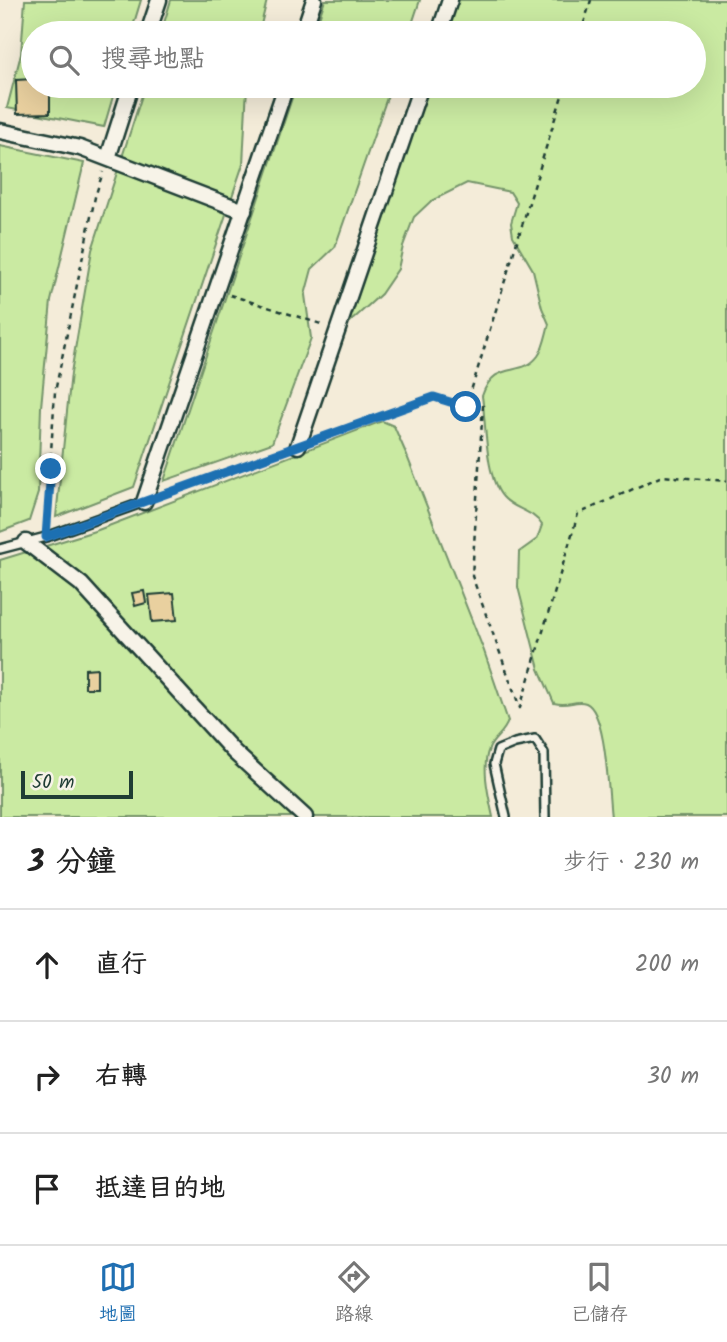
<!DOCTYPE html>
<html lang="zh-TW">
<meta charset="utf-8">
<style>
:root{--surface:#fff;--page:#f6f6f6;--text:#222;--muted:#767676;--line:#e0e0e0;--accent:#1f6fb2}
body{margin:0;font-family:Kalam,"LXGW WenKai TC",sans-serif;background:var(--page);color:var(--text)}
.scale{position:absolute;left:21px;bottom:18px;width:112px;box-sizing:border-box;padding-left:7px;border:4px solid #1f3d34;border-top:0;font-size:19px;line-height:24px;white-space:nowrap;color:#1f3d34;-webkit-text-stroke:5px #f7f3e8;paint-order:stroke}
.stop{position:absolute;width:21px;height:21px;margin:-16px;border:5px solid #1f6fb2;border-radius:50%;background:#fff}
.stop.end{background:#1f6fb2;border-color:#fff;box-shadow:0 2px 7px #0008}
.list{margin:0;padding:0;list-style:none}
h2{display:flex;justify-content:space-between;align-items:center;height:91px;margin:0;padding:0 28px;font-size:30px}
h2 small{font-size:23px;font-weight:400;color:var(--muted)}
.list li{display:grid;grid-template-columns:46px 1fr auto;gap:21px;align-items:center;box-sizing:border-box;height:112px;padding:0 28px;border-top:2px solid var(--line)}
.list b{display:block;font-size:26px;white-space:nowrap}
.list em{font-size:23px;font-style:normal;color:var(--muted)}
.icon{flex:none;width:38px;height:38px;fill:none;stroke:currentColor;stroke-width:2;stroke-linecap:round;stroke-linejoin:round}
.map{position:relative;flex:none;width:727px;height:817px;overflow:hidden}
.search{position:absolute;background:var(--surface);box-shadow:0 7px 28px #0002;left:21px;right:21px;top:21px;height:77px;display:flex;align-items:center;gap:18px;box-sizing:border-box;padding:0 24px;border-radius:38px;color:var(--muted);font-size:26px}
.sheet{height:427px;background:var(--surface)}
nav{display:flex;justify-content:space-around;align-items:center;box-sizing:border-box;height:98px;border-top:2px solid var(--line);background:var(--surface);font-size:19px;color:var(--muted)}
nav a{display:grid;justify-items:center;gap:4px}
nav .on{color:var(--accent)}
.map>svg:first-child{display:block}
.green{fill:#caeaa2;stroke:#74946b;stroke-width:2}
.building{fill:#e9d09f;stroke:#1f3d34;stroke-width:2}
.lines{fill:none;stroke-linecap:round;stroke-linejoin:round}
.service-casing{stroke:#1f3d34;stroke-width:12}
.minor-casing{stroke:#1f3d34;stroke-width:19}
.path{stroke:#1f3d34;stroke-width:2.5;stroke-dasharray:5 5;stroke-linecap:butt}
.service{stroke:#f7f3e8;stroke-width:7}
.minor{stroke:#f7f3e8;stroke-width:14}
.route{stroke:#1f6fb2;stroke-width:9}
</style>
<div class="map">
<svg width="727" height="817" viewBox="0 0 727 817">
<rect width="100%" height="100%" fill="#f4ecd9"/>
<filter id="ink" filterUnits="userSpaceOnUse"><feTurbulence type="fractalNoise" baseFrequency=".0143" numOctaves="2"/><feDisplacementMap in="SourceGraphic" scale="14" xChannelSelector="R" yChannelSelector="G"/><feConvolveMatrix kernelMatrix="1 2 1 2 8 2 1 2 1" color-interpolation-filters="sRGB"/></filter>
<g filter="url(#ink)">
<!-- green -->
<g class="green">
<polygon points="25,0 141,0 131,33 33,33 33,86 116,86 104,127 7,108 21,54"/>
<polygon points="171,0 267,0 259,33 161,33"/>
<polygon points="325,0 420,0 409,33 314,33"/>
<path d="M457 0H727V817H611C608 795 607 712 586 703 575 699 569 707 554 703L539 669 518 587 519 552 537 539 542 525C533 510 514 510 503 497 485 477 486 422 482 396 495 358 521 379 538 356 544 348 546 334 549 324L542 308 533 270 513 236 511 223 517 203 510 192 467 183 431 201 414 217 403 246 398 269 381 294 350 322H345L427 86H694V33H445Z"/>
<polygon points="145,86 247,86 243,164 134,487 56,517 71,373 92,250"/>
<polygon points="296,86 391,86 335,247 312,269 305,295 311,338 272,443 164,481"/>
<polygon points="0,146 84,163 51,301 41,407 38,493 29,521 0,532"/>
<path d="M382 421 394 426 405 451 484 651 508 721C504 734 493 738 489 749 481 767 489 798 493 817H0V560L98 530Z"/>
</g>
<!-- building -->
<g class="building">
<polygon points="33,79 33,86 50,86 50,113 17,114 16,80"/>
<polygon points="144,591 146,603 135,606 132,593"/>
<polygon points="174,593 177,620 152,622 149,595"/>
<polygon points="97,668 97,688 85,688 85,669"/>
</g>
<g class="lines">
<defs>
<g id="service">
<polyline points="0,549 46,537 144,502"/>
<polyline points="506,817 494,764 498,750 515,743 535,739 544,753 545,817"/>
</g>
<g id="minor">
<polyline points="148,33 159,0"/>
<polyline points="303,33 314,0"/>
<polyline points="439,33 450,0"/>
<polyline points="0,131 80,148 244,211"/>
<polyline points="108,158 131,86"/>
<polyline points="298,446 421,86"/>
<polyline points="144,502 286,86"/>
<polyline points="26,542 81,584 234,752 305,817"/>
</g>
</defs>
<!-- service casing -->
<use href="#service" class="service-casing"/>
<!-- minor casing -->
<use href="#minor" class="minor-casing"/>
<!-- path -->
<g class="path">
<polyline points="581,33 591,0"/>
<polyline points="230,295 324,325"/>
<polyline points="483,405 472,576 520,708 578,514 662,476 727,481"/>
<polyline points="315,440 434,396 466,407 565,86"/>
<polyline points="160,497 286,451"/>
<polyline points="46,527 55,392 95,197 103,172"/>
</g>
<!-- service -->
<use href="#service" class="service"/>
<!-- minor -->
<use href="#minor" class="minor"/>
</g>
</g>
<g class="lines" filter="url(#ink)">
<!-- route -->
<polyline class="route" points="51,469 46,537 434,397 466,407"/>
</g>
</svg>
<div class="scale">50 m</div>
<div class="stop" style="left:466px;top:407px"></div>
<div class="stop end" style="left:51px;top:469px"></div>
<div class="search"><svg class="icon" aria-label="search" viewBox="0 0 24 24"><circle cx="10" cy="10" r="6"/><path d="M15 15l6 6"/></svg>搜尋地點</div>
</div>
<section class="sheet">
<h2>3 分鐘<small>步行 · 230 m</small></h2>
<ul class="list">
<li><svg class="icon" aria-label="ahead" viewBox="0 0 24 24"><path d="M12 20V5M6 11l6-6 6 6"/></svg><div><b>直行</b></div><em>200 m</em></li>
<li><svg class="icon" aria-label="right" viewBox="0 0 24 24"><path d="M7 20v-9h11M14 6l5 5-5 5"/></svg><div><b>右轉</b></div><em>30 m</em></li>
<li><svg class="icon" aria-label="arrive" viewBox="0 0 24 24"><path d="M6 21V4h12l-3 4 3 4H6"/></svg><div><b>抵達目的地</b></div></li>
</ul>
</section>
<nav>
<a class="on"><svg class="icon" aria-label="map" viewBox="0 0 24 24"><path d="M3 6l6-2 6 2 6-2v14l-6 2-6-2-6 2zM9 4v14M15 6v14"/></svg>地圖</a>
<a><svg class="icon" aria-label="directions" viewBox="0 0 24 24"><path d="M12 3l9 9-9 9-9-9zM9 14v-3h6M13 9l2 2-2 2"/></svg>路線</a>
<a><svg class="icon" aria-label="saved" viewBox="0 0 24 24"><path d="M7 4h10v16l-5-4-5 4z"/></svg>已儲存</a>
</nav>
